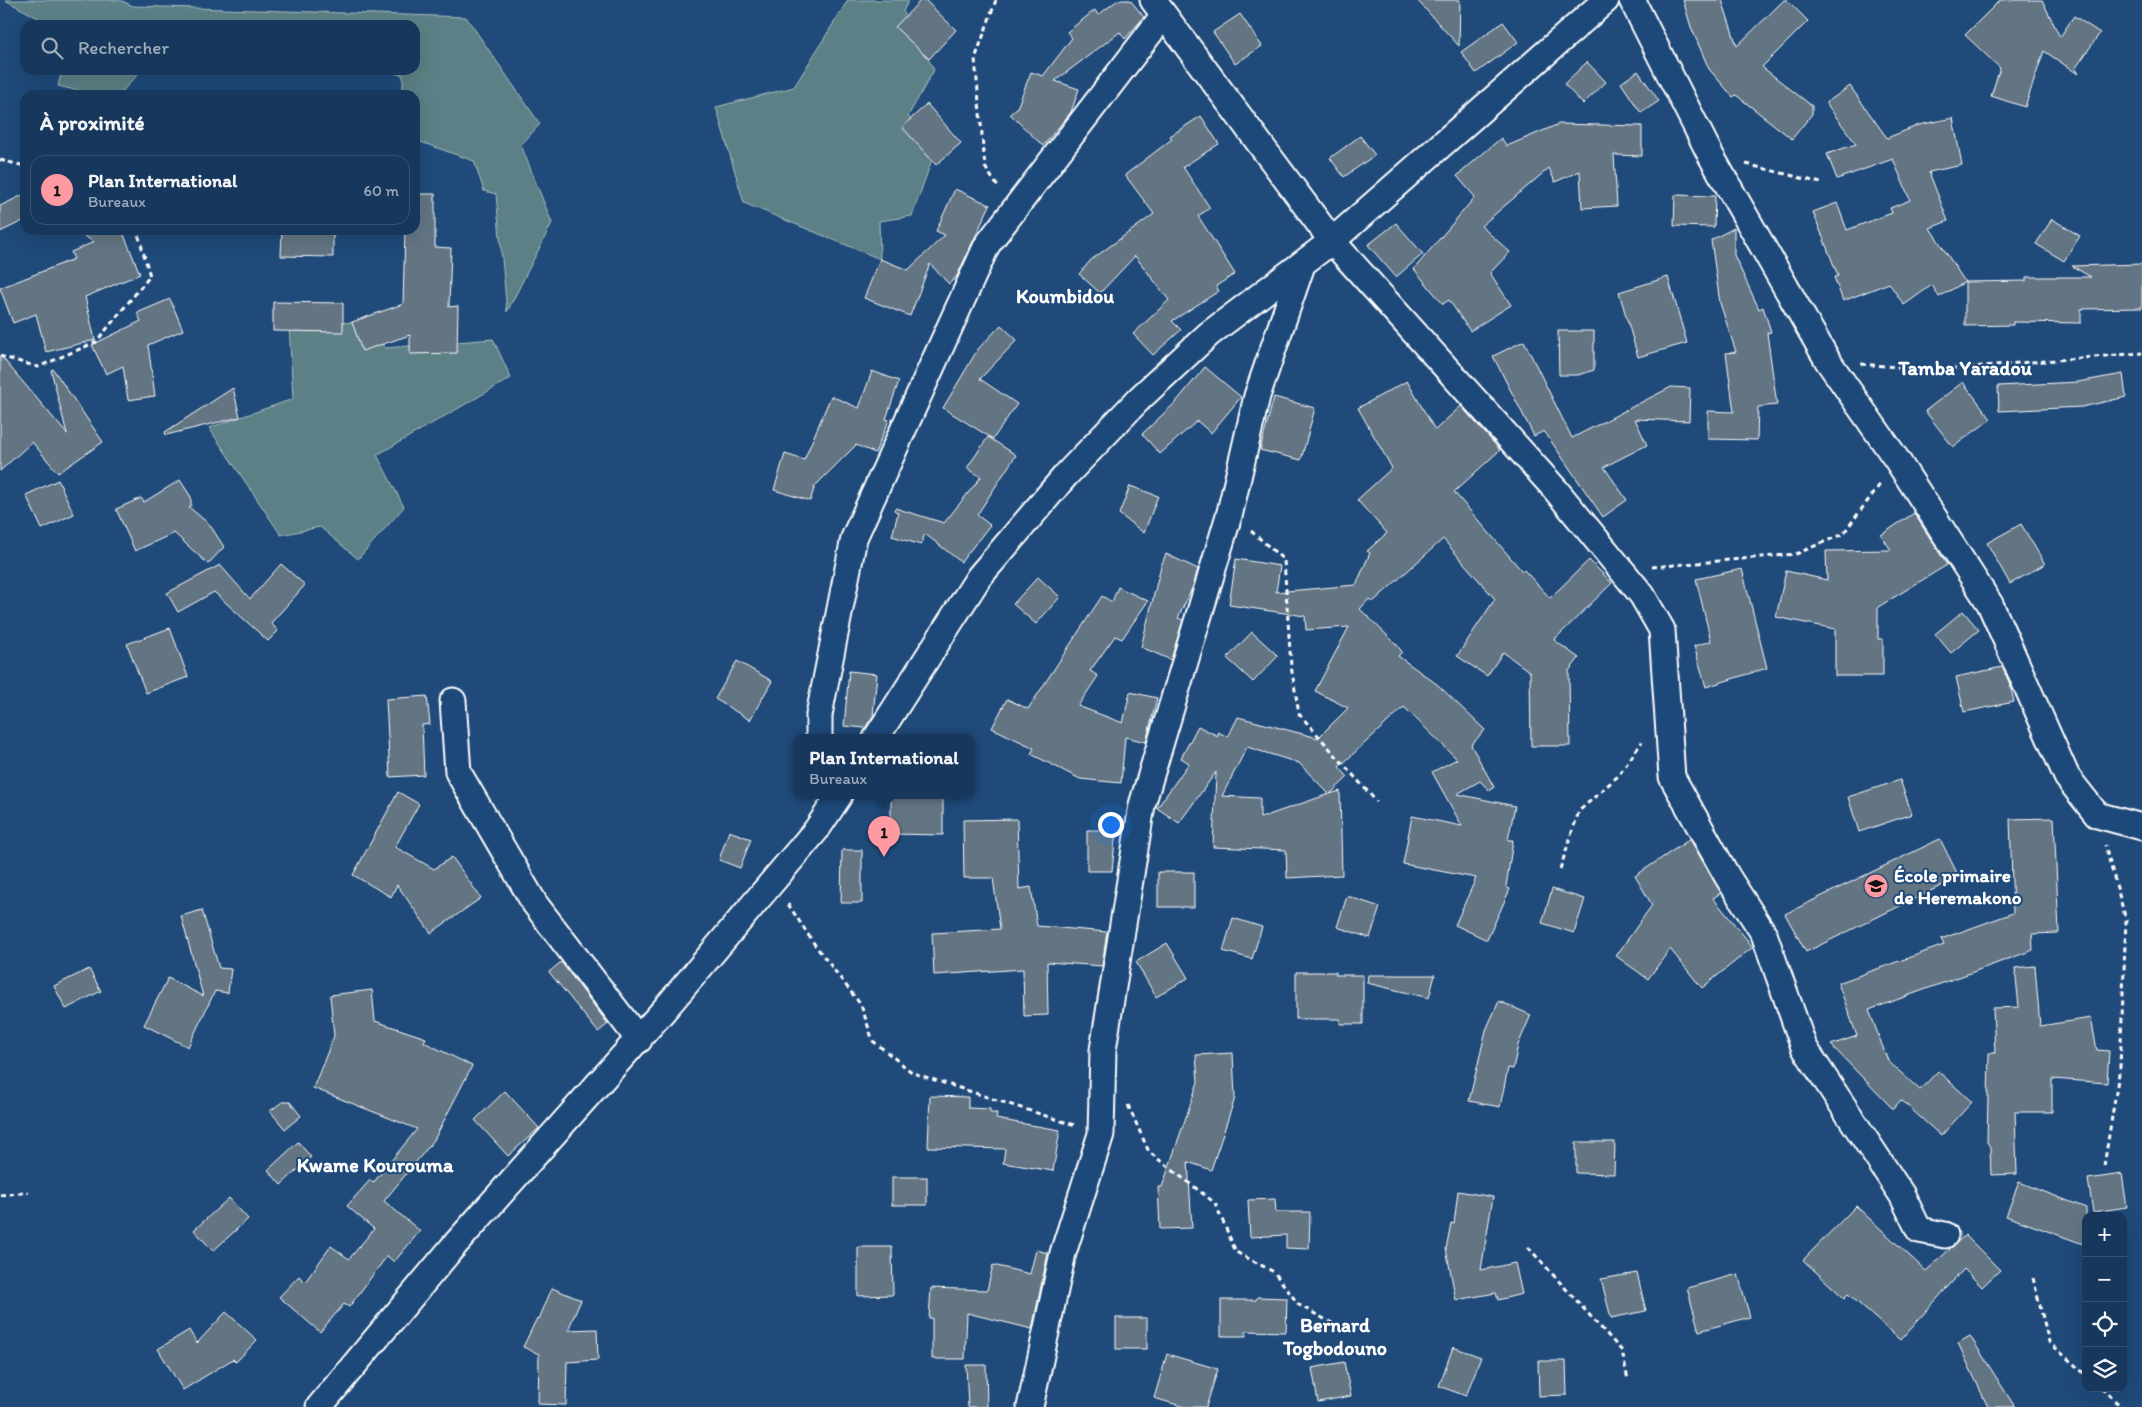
<!DOCTYPE html>
<html lang="fr">
<meta charset="utf-8">
<style>
:root{--surface:#17385c;--page:#244365;--text:#f1f3f6;--muted:#9eacbb;--line:#365272;--accent:#ff9aa2}
body{margin:0;font-family:Itim,sans-serif;background:var(--page);color:var(--text)}
.controls{position:absolute;right:15px;bottom:15px;display:grid;overflow:hidden;border-radius:10px;box-shadow:0 5px 20px #0002}
.controls button{width:45px;height:45px;display:grid;place-items:center;padding:0;border:0;border-bottom:1px solid var(--line);background:var(--surface);color:var(--text);font:25px sans-serif}
.you{position:absolute;left:1110px;top:824px;width:18px;height:18px;margin:-12px;border:4px solid #fff;border-radius:50%;background:#1a73e8;box-shadow:0 0 0 8px #1a73e833}
.badge{display:grid;place-items:center;width:32px;height:32px;border-radius:50%;background:var(--accent);color:#111;font-size:16px;font-weight:700}
.pin{position:absolute;translate:-50% -41px;filter:drop-shadow(0 1px 2px #0008)}
.pin::after{content:'';position:absolute;top:26px;width:18px;height:15px;background:inherit;clip-path:polygon(0 0,100% 0,50% 100%)}
.popup{position:absolute;left:793px;top:734px;width:182px;height:65px;box-sizing:border-box;display:grid;place-content:center;border-radius:10px;background:var(--surface);filter:drop-shadow(0 1px 4px #0005);font-size:16px;white-space:nowrap;color:var(--muted)}
.popup b{font-size:19px;color:var(--text)}
.popup::after{content:'';position:absolute;left:50%;top:100%;margin-left:-10px;border:10px solid transparent;border-top-color:var(--surface)}
.list{margin:0;padding:0;list-style:none}
h2{display:flex;justify-content:space-between;align-items:center;height:65px;margin:0;padding:0 20px;font-size:21px}
h2 small{font-size:16px;font-weight:400;color:var(--muted)}
.list li{display:grid;grid-template-columns:32px 1fr auto;gap:15px;align-items:center;box-sizing:border-box;height:70px;margin:0 10px 10px;padding:0 10px;border:1px solid var(--line);border-radius:15px}
.list b{display:block;font-size:19px;white-space:nowrap}
.list p{margin:0;font-size:16px;white-space:nowrap;color:var(--muted)}
.list em{font-size:16px;font-style:normal;color:var(--muted)}
.icon{flex:none;width:28px;height:28px;fill:none;stroke:currentColor;stroke-width:2;stroke-linecap:round;stroke-linejoin:round}
.map{position:relative;flex:none;width:2142px;height:1407px;overflow:hidden}
.search{position:absolute;background:var(--surface);box-shadow:0 5px 20px #0002;left:20px;top:20px;width:400px;height:55px;display:flex;align-items:center;gap:12px;box-sizing:border-box;padding:0 18px;border-radius:15px;color:var(--muted);font-size:19px}
.panel{position:absolute;background:var(--surface);box-shadow:0 5px 20px #0002;left:20px;top:90px;width:400px;height:145px;border-radius:15px}
.map>svg:first-child{display:block}
.green{fill:#5b8085;stroke:#adc0c2}
.building{fill:#637483;stroke:#fff;fill-rule:evenodd}
.lines{fill:none;stroke-linecap:round;stroke-linejoin:round}
.minor-casing{stroke:#fff;stroke-width:29}
.path{stroke:#fff;stroke-width:3;stroke-dasharray:5 4;stroke-linecap:butt}
.minor{stroke:#1f4a7a;stroke-width:25}
.labels{text-anchor:middle;dominant-baseline:central;stroke-width:4;stroke-linejoin:round;paint-order:stroke}
.poi-label{font-size:19px;font-weight:bold;fill:#fff;stroke:#1f4a7a;text-anchor:start}
.neighbourhood-label{font-size:20px;font-weight:bold;fill:#fff;stroke:#1f4a7a}
</style>
<div class="map">
<svg width="2142" height="1407" viewBox="0 0 2142 1407">
<rect width="100%" height="100%" fill="#1f4a7a"/>
<filter id="ink" filterUnits="userSpaceOnUse"><feTurbulence type="fractalNoise" baseFrequency=".02" numOctaves="2"/><feDisplacementMap in="SourceGraphic" scale="10" xChannelSelector="R" yChannelSelector="G"/><feConvolveMatrix kernelMatrix="1 2 1 2 8 2 1 2 1" color-interpolation-filters="sRGB"/></filter>
<g filter="url(#ink)">
<!-- green -->
<g class="green">
<polygon points="5,0 120,0 133,6 466,17 540,124 521,145 552,223 507,312 496,194 484,191 474,161 415,140 415,95 403,95 403,75 378,70 415,70 415,25 51,25"/>
<polygon points="848,0 909,0 903,11 934,70 908,116 934,154 912,216 879,221 880,259 744,203 716,107 794,87"/>
<polygon points="62,70 142,70 119,95 96,95 58,86"/>
<polygon points="371,322 385,348 493,339 511,378 377,455 404,507 358,559 320,527 281,535 209,428 293,399 289,324"/>
</g>
<!-- building -->
<g class="building">
<polygon points="921,0 925,0 956,30 929,59 895,27"/>
<polygon points="1118,0 1130,0 1144,17 1125,39 1120,32 1055,81 1079,89 1071,112 1043,146 1010,114 1017,108 1031,72 1043,76 1072,38 1067,32 1095,10 1098,15"/>
<polygon points="1417,0 1460,0 1459,46"/>
<polygon points="1683,0 1722,0 1737,46 1784,0 1787,0 1808,21 1762,67 1812,106 1812,114 1792,139 1736,95 1733,97 1709,69 1691,27"/>
<polygon points="2000,0 2042,0 2060,37 2074,16 2100,33 2075,69 2078,74 2044,51 2025,107 1991,96 2000,68 1965,35"/>
<polygon points="1240,14 1262,46 1235,64 1213,32"/>
<polygon points="1503,22 1518,42 1476,73 1461,52"/>
<polygon points="1587,62 1606,82 1583,104 1564,84"/>
<polygon points="1638,71 1659,101 1641,113 1621,83"/>
<polygon points="1850,86 1887,138 1919,125 1953,118 1962,165 1929,172 1948,221 1930,228 1965,282 1939,297 1932,285 1904,305 1889,283 1843,301 1834,277 1838,276 1813,212 1837,203 1847,230 1892,213 1890,208 1910,200 1893,159 1837,179 1827,154 1856,144 1826,103"/>
<polygon points="927,104 961,143 936,165 902,127"/>
<polygon points="1201,116 1219,144 1183,167 1210,208 1198,216 1235,274 1216,286 1219,291 1172,321 1181,330 1153,355 1133,334 1169,300 1135,256 1100,293 1079,274 1091,260 1154,214 1125,175 1172,139 1170,136"/>
<polygon points="1559,124 1642,126 1642,156 1614,155 1617,206 1582,208 1580,171 1555,182 1549,168 1481,226 1510,252 1490,273 1511,305 1470,331 1449,300 1443,304 1414,269 1475,197 1457,176 1501,138 1507,146"/>
<polygon points="1360,136 1375,155 1344,177 1330,158"/>
<polygon points="955,189 990,205 957,276 949,284 930,264 910,316 864,298 880,259 908,270 945,235 936,231"/>
<polygon points="25,194 25,220 0,232 0,206"/>
<polygon points="415,194 435,194 435,247 451,248 449,307 458,306 457,353 410,354 410,335 362,351 352,322 403,304 405,230 415,230"/>
<polygon points="1675,195 1715,196 1714,227 1674,226"/>
<polygon points="2052,219 2080,236 2064,261 2036,244"/>
<polygon points="1396,223 1423,254 1396,277 1368,245"/>
<polygon points="1734,228 1734,255 1759,309 1763,307 1771,332 1767,333 1777,405 1758,407 1757,440 1708,439 1708,411 1734,412 1726,353 1736,352 1720,303 1711,240"/>
<polygon points="74,230 122,230 140,274 85,297 95,340 46,352 36,314 13,323 0,288 74,259 71,252 94,242"/>
<polygon points="282,230 333,230 333,257 281,256"/>
<polygon points="2142,264 2142,308 2081,309 2081,323 2013,322 2013,325 1965,326 1965,282 2026,281 2026,277 2091,277 2072,266"/>
<polygon points="1668,277 1687,343 1638,357 1619,292"/>
<polygon points="170,299 183,330 148,345 155,396 128,400 123,366 106,374 92,345 141,321 137,313"/>
<polygon points="273,302 343,303 343,332 273,331"/>
<polygon points="1001,325 1017,340 980,379 1017,404 993,439 943,408 978,349"/>
<polygon points="1558,331 1594,331 1594,370 1578,375 1559,375"/>
<polygon points="1524,341 1572,438 1671,387 1690,388 1689,421 1635,419 1647,445 1604,467 1627,500 1603,517 1544,431 1534,436 1493,356"/>
<polygon points="0,355 67,434 51,370 53,369 103,442 58,473 32,442 0,471"/>
<polygon points="1205,367 1241,397 1211,433 1197,421 1160,454 1142,434 1176,402"/>
<polygon points="872,371 899,381 886,419 889,420 875,453 856,445 815,486 810,501 774,490 785,454 804,460 831,396 859,408"/>
<polygon points="2123,374 2126,397 2082,407 1999,411 1998,386 2078,382"/>
<path d="M1407 381 1435 430 1461 406 1500 450 1454 492 1522 571 1524 570 1550 598 1589 560 1612 583 1554 640 1579 658 1569 671 1570 746H1531L1530 672 1503 652 1487 676 1457 656 1495 599 1443 539 1373 602 1369 599 1360 609 1397 645 1402 652 1398 656 1438 685 1485 730 1471 745 1494 787 1490 791 1480 781 1457 794 1515 806 1508 840H1513L1506 887 1510 889 1487 940 1455 925 1476 878 1403 864 1412 816 1462 826 1432 772 1457 759 1404 707 1339 767 1348 777 1330 794 1340 791 1342 875 1287 878 1286 850 1213 847 1216 772 1179 823 1157 808 1189 763 1181 758 1198 726 1218 736V732L1228 737 1238 717 1318 738 1348 708 1315 691 1349 627 1306 630 1305 616 1229 605 1236 559 1280 566 1276 592 1356 585 1370 553 1367 551 1387 533 1357 500 1392 468 1358 408ZM1247 747 1299 763 1329 794 1260 818V798L1222 796Z"/>
<polygon points="1963,382 1991,419 1953,447 1925,411"/>
<polygon points="233,388 240,417 166,435 165,432"/>
<polygon points="1274,397 1315,408 1301,460 1260,450"/>
<polygon points="988,437 1016,455 977,515 990,525 961,562 925,534 921,545 892,536 898,513 894,510 895,508 944,523 981,477 967,468"/>
<polygon points="58,480 74,514 42,529 26,495"/>
<polygon points="180,480 191,497 191,506 189,507 210,525 224,547 208,564 174,533 135,551 116,509 141,498 144,502"/>
<polygon points="1130,486 1158,496 1144,533 1119,514"/>
<polygon points="1914,513 1947,565 1878,607 1878,639 1883,639 1883,676 1835,676 1835,629 1776,617 1786,571 1827,580 1826,551 1891,550 1881,535"/>
<polygon points="2021,524 2045,564 2010,584 1987,543"/>
<polygon points="1166,554 1198,569 1193,586 1178,618 1183,620 1171,660 1141,647 1161,566"/>
<polygon points="281,564 305,585 271,623 278,631 268,641 214,592 178,612 167,593 220,565 250,599"/>
<polygon points="1742,569 1767,668 1706,687 1694,646 1711,641 1696,579"/>
<polygon points="1038,577 1060,597 1036,624 1013,604"/>
<polygon points="1118,587 1148,601 1122,639 1115,636 1090,671 1098,676 1078,706 1123,723 1130,692 1157,698 1146,742 1125,737 1121,783 1080,779 1031,754 1034,748 992,728 1007,699 1028,709 1102,596 1112,602"/>
<polygon points="1963,611 1979,630 1951,653 1935,634"/>
<polygon points="170,628 188,677 146,693 127,644"/>
<polygon points="1252,632 1278,656 1253,682 1227,658"/>
<polygon points="737,661 772,681 750,720 715,699"/>
<polygon points="2002,667 2010,684 2014,702 1964,712 1956,677"/>
<polygon points="849,671 877,674 873,716 865,728 844,726"/>
<polygon points="427,696 430,724 422,725 424,775 390,777 386,699"/>
<polygon points="1900,780 1912,814 1859,832 1848,797"/>
<polygon points="398,792 419,804 395,847 434,869 452,857 481,898 431,933 397,885 391,897 353,875"/>
<polygon points="891,797 943,798 943,835 891,834"/>
<polygon points="2054,818 2059,933 2032,934 2033,950 1869,1010 1888,1061 1920,1090 1938,1071 1972,1102 1941,1136 1901,1100 1893,1109 1831,1045 1857,1036 1838,983 1944,945 1941,939 2013,913 2010,819"/>
<polygon points="1017,819 1019,889 1031,887 1037,926 1107,932 1102,966 1047,962 1048,1015 1024,1016 1023,969 934,975 932,933 1000,929 993,878 964,878 963,820"/>
<polygon points="1087,830 1116,830 1112,871 1087,871"/>
<polygon points="729,831 751,839 740,868 719,860"/>
<polygon points="1690,839 1721,893 1713,898 1753,947 1702,988 1670,949 1648,979 1616,956 1652,905 1635,876"/>
<polygon points="1940,839 1959,877 1806,952 1785,914"/>
<polygon points="842,850 862,850 862,903 841,903"/>
<rect x="1158" y="872" width="36" height="35"/>
<polygon points="1552,889 1585,899 1574,933 1542,923"/>
<polygon points="1347,896 1380,907 1370,938 1337,927"/>
<polygon points="202,910 219,968 231,969 228,993 215,991 188,1047 144,1025 168,978 203,996 181,916"/>
<polygon points="1233,918 1262,927 1252,959 1223,951"/>
<polygon points="1167,943 1188,978 1156,997 1136,962"/>
<polygon points="561,962 608,1024 598,1032 549,972"/>
<polygon points="2035,966 2040,1026 2091,1018 2097,1050 2109,1051 2107,1083 2052,1079 2052,1112 2015,1112 2017,1174 1991,1175 1990,1147 1987,1142 1989,1053 1995,1053 1993,1008 2019,1007 2015,968"/>
<polygon points="89,969 101,991 66,1009 54,986"/>
<polygon points="1296,972 1336,972 1336,975 1363,975 1363,1024 1340,1024 1340,1019 1296,1019"/>
<polygon points="1368,975 1435,975 1429,998 1367,983"/>
<polygon points="372,990 375,1021 426,1038 424,1042 472,1066 434,1140 384,1201 420,1231 394,1262 387,1256 349,1307 344,1304 320,1332 279,1297 299,1276 305,1282 331,1246 349,1259 374,1229 347,1206 370,1180 373,1183 417,1129 313,1088 334,1036 330,995"/>
<polygon points="1499,1001 1531,1015 1518,1045 1513,1069 1508,1068 1500,1107 1469,1101 1486,1030"/>
<polygon points="1233,1053 1235,1098 1211,1170 1188,1162 1192,1228 1160,1229 1158,1187 1162,1187 1198,1082 1196,1055"/>
<polygon points="505,1091 539,1128 508,1156 475,1120"/>
<polygon points="930,1096 968,1097 968,1108 990,1109 990,1113 997,1113 996,1119 1060,1130 1053,1171 1003,1163 1005,1149 928,1147"/>
<polygon points="282,1102 290,1102 301,1116 285,1129 270,1111"/>
<polygon points="298,1142 311,1157 281,1185 268,1170"/>
<polygon points="1576,1142 1615,1142 1614,1174 1576,1173"/>
<polygon points="2122,1174 2127,1207 2093,1212 2088,1179"/>
<rect x="892" y="1177" width="35" height="28"/>
<polygon points="2019,1182 2086,1208 2086,1245 2006,1216"/>
<polygon points="1458,1191 1493,1197 1481,1270 1515,1263 1522,1294 1498,1300 1496,1293 1456,1300 1446,1249 1451,1223 1454,1224"/>
<polygon points="229,1198 248,1219 213,1251 194,1230"/>
<polygon points="1275,1199 1276,1212 1310,1212 1309,1249 1286,1248 1286,1235 1250,1237 1248,1200"/>
<polygon points="1856,1206 1926,1271 1965,1235 2000,1270 1982,1287 1964,1269 1900,1340 1848,1294 1844,1298 1803,1260"/>
<polygon points="858,1247 892,1247 893,1295 858,1296"/>
<polygon points="1036,1250 1048,1253 1032,1329 967,1313 965,1359 932,1359 932,1318 929,1318 931,1288 987,1290 993,1265 1030,1274"/>
<polygon points="1637,1273 1646,1311 1611,1318 1601,1279"/>
<polygon points="1738,1274 1750,1317 1699,1331 1687,1288"/>
<polygon points="552,1288 581,1300 568,1330 597,1329 598,1360 567,1362 566,1405 538,1404 539,1354 523,1347 537,1318 539,1319"/>
<polygon points="1257,1297 1287,1298 1286,1332 1246,1331 1246,1336 1221,1336 1221,1300 1256,1300"/>
<polygon points="226,1312 257,1340 236,1362 233,1359 183,1390 158,1349 189,1330 197,1343"/>
<rect x="1116" y="1318" width="31" height="31"/>
<polygon points="1970,1336 2015,1407 1988,1407 1958,1343"/>
<polygon points="1453,1347 1481,1357 1466,1396 1439,1386"/>
<polygon points="1167,1354 1218,1369 1206,1407 1185,1407 1154,1398"/>
<polygon points="1538,1361 1566,1361 1567,1395 1539,1396"/>
<polygon points="1344,1362 1351,1396 1318,1402 1312,1368"/>
<polygon points="966,1365 986,1365 987,1407 968,1407"/>
</g>
<g class="lines">
<defs>
<g id="minor">
<polyline points="1153,0 1332,241 1555,489 1642,595 1662,630 1672,777 1727,876 1764,934 1804,1047 1902,1195 1919,1230 1945,1235"/>
<polyline points="1632,0 1711,156 1828,361 1897,460 1990,604 2067,777 2097,815 2142,827"/>
<polyline points="453,701 458,772 535,904 639,1040"/>
<polyline points="819,738 819,715 854,538 987,245 1163,16"/>
<polyline points="876,738 979,577 1066,475 1140,398 1209,334 1332,241 1606,0"/>
<polyline points="319,1407 452,1248 664,1010 817,829 839,796"/>
<polyline points="1030,1407 1063,1253 1101,1134 1103,1050 1142,805 1230,512 1257,396 1302,265"/>
</g>
</defs>
<!-- minor casing -->
<use href="#minor" class="minor-casing"/>
<!-- path -->
<g class="path">
<polyline points="996,0 975,59 985,167 998,187"/>
<polyline points="0,160 25,166"/>
<polyline points="1746,164 1821,183"/>
<polyline points="0,356 38,367 96,342 150,276 137,230"/>
<polyline points="1861,364 1934,370 2142,353"/>
<polyline points="1251,531 1284,560 1291,666 1299,714 1377,802"/>
<polyline points="1652,567 1796,554 1843,534 1881,483"/>
<polyline points="1560,869 1579,811 1618,776 1642,742"/>
<polyline points="788,904 815,945 861,1005 873,1041 913,1073 1077,1126"/>
<polyline points="1128,1105 1149,1152 1215,1203 1236,1252 1274,1272 1299,1305 1339,1327"/>
<polyline points="2104,1166 2120,1067 2126,920 2105,845"/>
<polyline points="0,1195 29,1192"/>
<polyline points="1528,1247 1622,1351 1628,1380"/>
<polyline points="2033,1278 2049,1342 2086,1375"/>
<polyline points="2101,1388 2122,1407"/>
</g>
<!-- minor -->
<use href="#minor" class="minor"/>
</g>
</g>
<!-- icons -->
<defs>
<symbol id="school-disc" viewBox="-11 -11 22 22"><circle r="9.5" fill="#ff9aa2" stroke="#1f4a7a"/><path d="M0-5L7-2L0 1L-7-2ZM-4 1L0 2.5L4 1V4Q0 6-4 4Z" fill="#111"/></symbol>
</defs>
<g fill-rule="evenodd">
<use href="#school-disc" x="1862" y="872" width="28" height="28"/>
</g>
<g class="labels">
<!-- poi labels -->
<g class="poi-label">
<text x="1894" y="875">École primaire<tspan x="1894" dy="22">de Heremakono</tspan></text>
</g>
<!-- neighbourhood labels -->
<g class="neighbourhood-label">
<text x="1065" y="296">Koumbidou</text>
<text x="1965" y="368">Tamba Yaradou</text>
<text x="375" y="1165">Kwame Kourouma</text>
<text x="1335" y="1325">Bernard<tspan x="1335" dy="23">Togbodouno</tspan></text>
</g>
</g>
</svg>
<div class="controls">
<button>+</button>
<button>−</button>
<button><svg class="icon" aria-label="locate" viewBox="0 0 24 24"><circle cx="12" cy="12" r="6"/><path d="M12 2v4M12 18v4M2 12h4M18 12h4"/></svg></button>
<button><svg class="icon" aria-label="layers" viewBox="0 0 24 24"><path d="M12 4l9 5-9 5-9-5zM3 14l9 5 9-5"/></svg></button>
</div>
<div class="you"></div>
<div class="pin badge" style="left:884px;top:857px">1</div>
<div class="popup"><b>Plan International</b>Bureaux</div>
<div class="search"><svg class="icon" aria-label="search" viewBox="0 0 24 24"><circle cx="10" cy="10" r="6"/><path d="M15 15l6 6"/></svg>Rechercher</div>
<section class="panel">
<h2>À proximité<small></small></h2>
<ul class="list">
<li><span class="badge">1</span><div><b>Plan International</b><p>Bureaux</p></div><em>60 m</em></li>
</ul>
</section>
</div>
